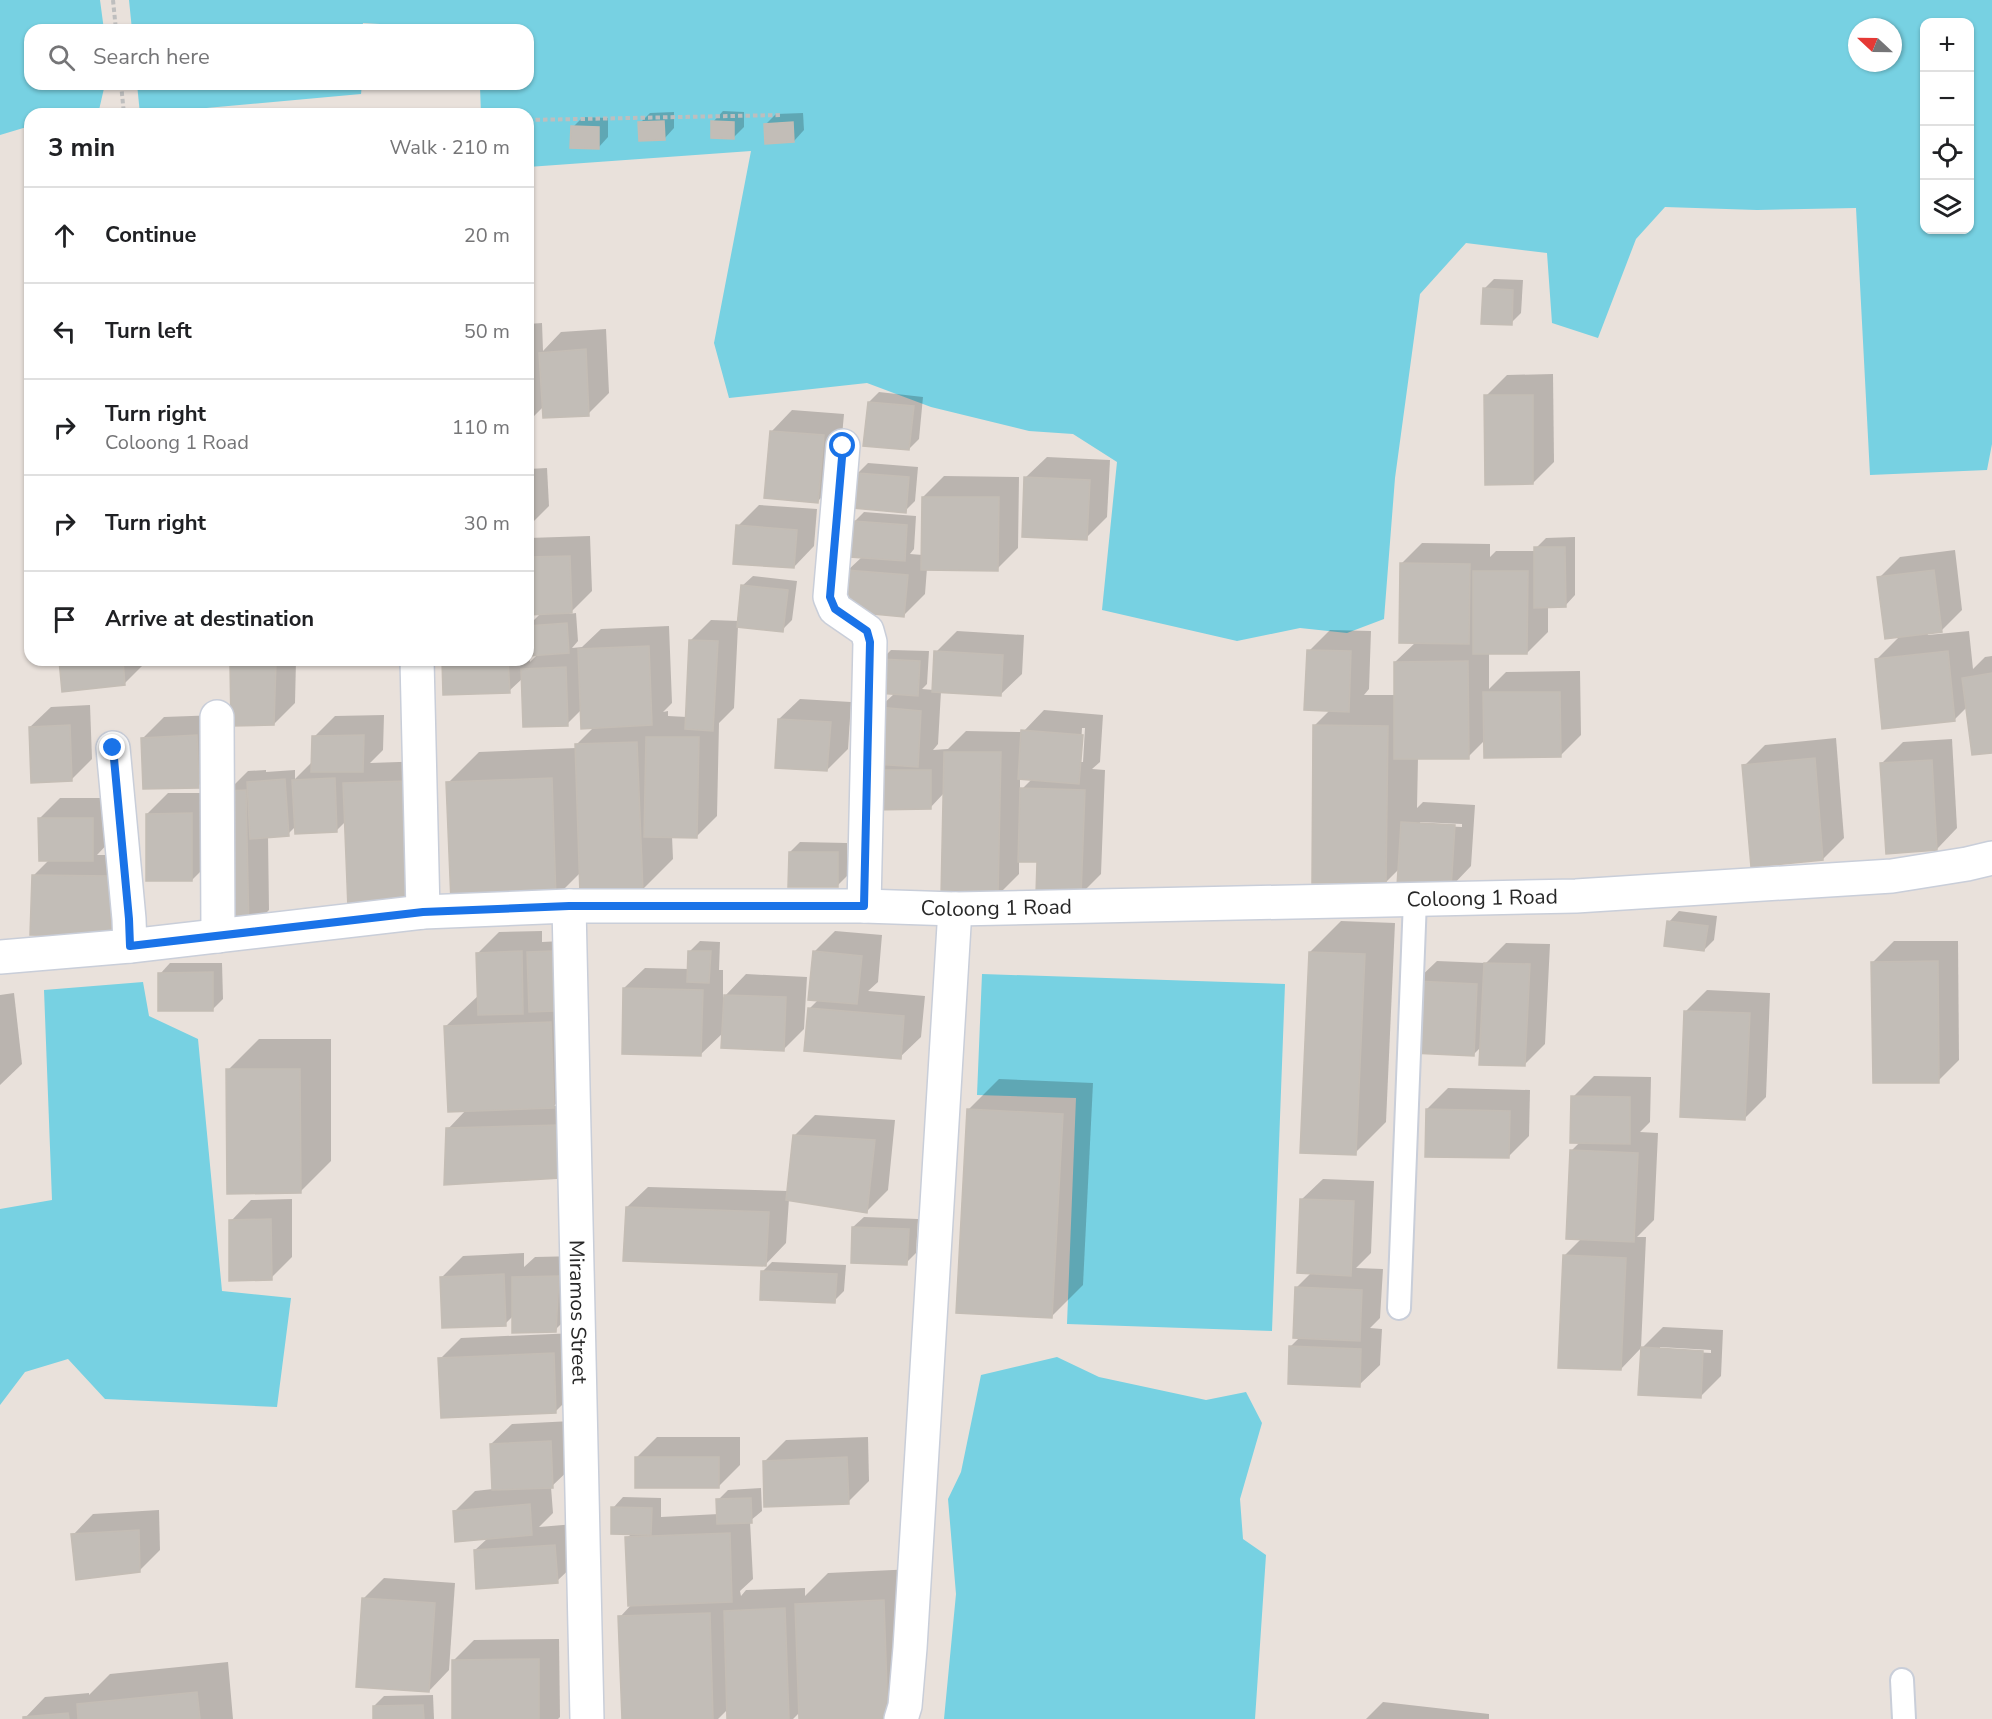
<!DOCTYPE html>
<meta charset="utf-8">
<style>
:root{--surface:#fff;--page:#f6f6f6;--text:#202124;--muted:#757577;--line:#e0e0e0}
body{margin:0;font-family:"Nunito Sans",sans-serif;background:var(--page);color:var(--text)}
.controls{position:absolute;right:18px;top:18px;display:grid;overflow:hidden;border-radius:12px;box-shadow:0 2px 4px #0004}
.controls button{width:54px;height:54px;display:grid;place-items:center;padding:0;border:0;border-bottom:2px solid var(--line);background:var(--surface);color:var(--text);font:30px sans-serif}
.compass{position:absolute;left:1848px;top:18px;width:54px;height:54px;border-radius:50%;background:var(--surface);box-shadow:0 2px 4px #0004;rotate:292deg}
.stop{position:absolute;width:18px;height:18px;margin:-14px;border:4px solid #1a73e8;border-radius:50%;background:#fff}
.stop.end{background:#1a73e8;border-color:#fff;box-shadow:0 2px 6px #0008}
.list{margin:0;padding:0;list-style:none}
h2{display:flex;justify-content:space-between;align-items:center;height:78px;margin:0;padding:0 24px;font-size:26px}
h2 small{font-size:20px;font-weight:400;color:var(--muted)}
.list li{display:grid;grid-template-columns:39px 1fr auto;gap:18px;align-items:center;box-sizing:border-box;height:96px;padding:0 24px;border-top:2px solid var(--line)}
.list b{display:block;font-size:22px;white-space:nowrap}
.list p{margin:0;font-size:20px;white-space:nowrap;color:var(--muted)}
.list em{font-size:20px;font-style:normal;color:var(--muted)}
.icon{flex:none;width:33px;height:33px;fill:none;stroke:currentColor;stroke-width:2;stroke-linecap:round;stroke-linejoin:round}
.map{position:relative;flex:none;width:1992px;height:1719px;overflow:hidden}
.search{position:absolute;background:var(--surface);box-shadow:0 2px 4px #0004;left:24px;top:24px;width:510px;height:66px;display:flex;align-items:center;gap:15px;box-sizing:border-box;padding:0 21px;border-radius:18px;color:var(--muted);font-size:22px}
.panel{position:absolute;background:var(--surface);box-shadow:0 2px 4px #0004;left:24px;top:108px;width:510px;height:558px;border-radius:18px}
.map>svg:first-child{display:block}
.water{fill:#77d1e2;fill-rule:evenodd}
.shadow{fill:#0003;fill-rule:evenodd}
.building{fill:#c2bdb7;stroke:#c4bdb5;stroke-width:1.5}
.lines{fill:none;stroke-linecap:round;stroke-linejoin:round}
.service-casing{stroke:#c9ced9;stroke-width:26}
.minor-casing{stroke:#c9ced9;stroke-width:36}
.path{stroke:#bebebe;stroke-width:4;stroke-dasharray:4.5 3;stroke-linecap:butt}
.service{stroke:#fff;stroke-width:22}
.minor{stroke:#fff;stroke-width:33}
.route{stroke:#1a73e8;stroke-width:8}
.labels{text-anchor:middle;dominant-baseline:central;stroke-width:4.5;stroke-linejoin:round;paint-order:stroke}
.street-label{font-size:21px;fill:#282828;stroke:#fff}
</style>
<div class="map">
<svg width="1992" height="1719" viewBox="0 0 1992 1719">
<rect width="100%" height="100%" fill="#e9e1db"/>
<!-- water -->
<g class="water">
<polygon points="0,0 100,0 104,30 30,30 30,84 105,84 99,110 76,114 30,114 30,126 0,135"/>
<path d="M129 0H1992V444L1987 470 1870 475 1856 208 1757 210 1665 207 1636 239 1598 338 1552 323 1547 253 1466 243 1420 294 1395 478 1384 619 1347 633 1300 628 1237 641 1102 610 1117 462 1073 434 1029 431 931 407 867 383 729 398 714 343 751 151 528 167V114H481L480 87 458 84H528V30H431L430 27 363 23 362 30H132ZM1924 22H1970V230H1924ZM1857 27H1893V63H1857Z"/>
<polygon points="137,84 362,84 361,94 140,114"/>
<polygon points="982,974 1285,984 1272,1331 1067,1324 1076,1098 977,1095"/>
<polygon points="143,982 149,1016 198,1039 222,1291 291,1298 277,1407 105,1399 68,1359 25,1372 0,1405 0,1209 52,1200 44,990"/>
<polygon points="1057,1357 1099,1377 1206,1400 1246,1392 1262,1423 1240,1499 1243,1539 1266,1555 1255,1719 944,1719 956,1594 948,1499 961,1472 981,1375"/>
</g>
<!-- shadow -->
<g class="shadow">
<polygon points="723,111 744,112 744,127 734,137 713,122"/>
<polygon points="674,112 674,128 664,139 640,123 650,113"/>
<polygon points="803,113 804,130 794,141 766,124 776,114"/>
<polygon points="583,117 608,118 608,137 598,148 573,127"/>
<polygon points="1494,279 1523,280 1521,313 1511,323 1484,289"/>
<polygon points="542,323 543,351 561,332 606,329 609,393 588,414 543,407 528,422 528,324"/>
<polygon points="1553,374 1554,462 1533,483 1486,396 1507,375"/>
<polygon points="879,392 923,397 919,439 909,449 869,402"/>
<polygon points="792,410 844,414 838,480 818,501 772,431"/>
<polygon points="1047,457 1110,460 1107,517 1086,538 1026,477"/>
<polygon points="868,463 918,467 915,501 905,511 858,473"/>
<polygon points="547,468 549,506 528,527 528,469"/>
<polygon points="944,476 1019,477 1018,548 997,569 927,568 925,594 904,615 847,571 862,557 854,522 864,512 916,516 914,549 910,554 923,555 923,497"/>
<polygon points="759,505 817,509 814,546 794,567 738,526"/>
<path d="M590 536 592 591 569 614 576 613 578 641 572 648 582 647 601 629 669 626 672 703 663 712 668 711V716L687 717 690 641 711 620 739 621 742 586 753 576 797 581 792 620 782 630 738 626 734 708 719 723 717 816 696 837 672 836 673 859 642 890 581 872 556 897 448 783 479 752 576 748V745L595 726 582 709 567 724 523 678 509 691 444 660H528V624V626L541 613 528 614V538ZM538 654 530 662 529 655Z"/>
<path d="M1575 537V595L1565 606H1548V632L1527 653H1489V689L1506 672 1580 671 1581 735 1560 756 1485 740 1468 757 1418 758 1417 808 1423 802 1475 805 1471 866 1451 887 1400 868 1386 882 1314 726 1330 710 1309 651 1330 630 1371 631 1369 689 1364 695H1396L1395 662 1416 642 1401 564 1422 543 1490 544V557L1496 551H1536V548L1546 538ZM1420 822 1462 824V827L1420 825Z"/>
<polygon points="1955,550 1962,610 1941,631 1927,632 1928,635 1969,631 1973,669 1985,657 1992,656 1992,751 1968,706 1954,720 1877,659 1900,636 1879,578 1900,557"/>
<path d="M957 631 1024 635 1022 674 1001 694 941 691 938 744 933 750 948 749 966 731 1023 732 1044 710 1103 715 1100 762 1092 769 1105 770 1101 874 1080 895 1039 861 1019 860V874L998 895 944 793 930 808 873 809 879 708 895 693 881 660 891 650 929 651 927 684 922 689 934 690 936 652ZM1082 728H1085L1083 762H1080ZM1020 778 1032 779 1020 791Z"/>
<polygon points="60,660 145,660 146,662 125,683"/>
<polygon points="236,660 296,660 295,703 274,724 231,665"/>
<polygon points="800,699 851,702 848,749 827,770 779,719"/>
<polygon points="90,705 92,759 71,780 30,727 51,707"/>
<polygon points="218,715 219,766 198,786 143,738 164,717"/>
<polygon points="384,715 383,750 370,763 428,761 349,907 346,821 336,831 296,826 288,834 268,836 269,910 248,931 227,792 248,771 266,770 266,772 295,770 295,779 313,761 314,737 335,716"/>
<polygon points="1836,738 1844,838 1823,859 1744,766 1765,745"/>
<polygon points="1952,739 1957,828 1937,849 1882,763 1903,742"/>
<polygon points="168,793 212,793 213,859 192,880 147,814"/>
<polygon points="60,798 113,798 113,838 97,855 131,855 130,913 109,934 33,876 49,860 39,819"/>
<polygon points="800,842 847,843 847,876 837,886 790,852"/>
<polygon points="1679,911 1717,916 1714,940 1704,950 1669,922"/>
<polygon points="1341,921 1395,923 1386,1122 1355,1153 1310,952"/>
<polygon points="542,931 542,942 562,941 584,1075 554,1106 581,1105 581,1156 448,1129 466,1110 446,1026 479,995 478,953 499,932"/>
<polygon points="835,931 882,935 878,982 868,991 925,996 921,1037 900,1057 809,1009 819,999 814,952"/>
<polygon points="700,941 720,942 719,970 723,970 723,998 746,974 807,977 804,1029 783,1050 724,1032 701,1054 624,988 645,968 689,969 690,951"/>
<polygon points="1894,941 1958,941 1959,1060 1938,1081 1873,962"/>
<polygon points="1506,943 1550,944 1545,1044 1524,1065 1482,1046 1474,1054 1416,981 1437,961 1486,963"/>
<polygon points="170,963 222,963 223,999 213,1009 160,974"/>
<polygon points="1707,990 1770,993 1766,1097 1745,1118 1686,1011"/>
<polygon points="14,993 22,1064 0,1085 0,995"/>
<polygon points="259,1039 331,1039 331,1161 300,1192 228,1070"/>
<polygon points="1594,1076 1651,1077 1650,1122 1640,1132 1658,1133 1654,1220 1637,1237 1646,1237 1641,1348 1621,1369 1564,1256 1581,1239 1571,1151 1581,1141 1573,1097"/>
<polygon points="999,1079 1093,1083 1083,1285 1052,1316 968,1110"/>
<polygon points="1448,1088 1530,1090 1529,1136 1508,1157 1427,1109"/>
<polygon points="815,1115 895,1120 888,1190 867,1211 789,1199 786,1243 766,1264 627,1207 648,1187 788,1191 794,1136"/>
<polygon points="1323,1179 1374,1181 1371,1253 1356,1268 1383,1269 1380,1318 1370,1328 1382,1329 1380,1365 1359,1385 1290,1347 1300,1337 1296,1288 1312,1272 1302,1199"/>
<polygon points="292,1199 292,1257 271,1278 231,1221 251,1200"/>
<polygon points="864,1217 918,1219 916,1253 906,1263 853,1227"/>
<polygon points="524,1253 524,1267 535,1257 579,1256 576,1309 555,1330 514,1315 505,1324 442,1277 463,1256"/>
<polygon points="772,1262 846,1265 844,1291 834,1301 762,1272"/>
<path d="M1663 1327 1723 1330 1721 1376 1700 1397 1642 1348ZM1660 1347 1711 1350V1353L1660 1350Z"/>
<polygon points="575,1333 576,1391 555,1412 440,1359 461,1338"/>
<polygon points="572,1421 573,1466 551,1487 553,1513 539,1527 575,1524 578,1561 557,1581 475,1550 488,1538 454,1512 475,1491 493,1489 491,1444 512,1424"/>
<polygon points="657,1437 740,1437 740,1465 719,1486 636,1458"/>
<polygon points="868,1437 869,1481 848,1502 765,1461 786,1440"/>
<polygon points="761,1488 762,1511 750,1521 753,1579 740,1591 741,1596 746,1590 805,1588 805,1596 828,1573 915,1569 891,1719 801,1719 800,1712 793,1719 729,1719 729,1708 718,1719 623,1719 620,1617 632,1604 627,1538 632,1533 613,1508 623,1497 661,1498 661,1517 719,1514 718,1500 728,1490"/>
<polygon points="159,1510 160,1550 139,1571 73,1535 93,1514"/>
<polygon points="384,1578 455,1583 449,1670 429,1691 363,1599"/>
<polygon points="559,1639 560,1717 558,1719 453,1719 453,1661 474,1640"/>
<polygon points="228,1662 233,1719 24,1719 45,1697 89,1693 89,1695 110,1674"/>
<polygon points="433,1695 434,1719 374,1719 374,1706 384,1696"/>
<polygon points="1383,1702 1489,1714 1489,1719 1366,1719"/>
</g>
<!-- building -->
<g class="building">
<polygon points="664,121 665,140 639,141 638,122"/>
<polygon points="711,121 734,122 734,139 711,138"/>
<polygon points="793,122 794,142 765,144 764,124"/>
<polygon points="571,126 599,127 599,149 570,148"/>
<polygon points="1483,288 1513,290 1512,325 1481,324"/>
<polygon points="586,349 589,416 543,418 539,353"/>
<polygon points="1484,395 1533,395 1533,484 1485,485"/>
<polygon points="868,402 914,406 909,450 863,446"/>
<polygon points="770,431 824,435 818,503 764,498"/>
<polygon points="857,473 909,477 906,513 853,508"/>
<polygon points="1024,477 1090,480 1087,540 1022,537"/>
<polygon points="922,497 999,497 998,571 921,570"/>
<polygon points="853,521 907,525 905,561 850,557"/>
<polygon points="736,525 797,530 794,568 733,564"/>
<polygon points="1534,547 1565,547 1566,607 1534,608"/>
<polygon points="570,556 572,613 528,615 528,557"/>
<polygon points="1400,563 1470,564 1469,644 1399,643"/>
<polygon points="846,570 908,575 904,617 842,611"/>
<polygon points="1934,570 1942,632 1885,639 1877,577"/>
<polygon points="1473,571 1528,571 1527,654 1473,654"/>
<polygon points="741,585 788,590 783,632 737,627"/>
<polygon points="567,623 569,653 529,656 528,626"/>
<polygon points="689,640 718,641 713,731 685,729"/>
<polygon points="649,646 652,725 581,729 578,649"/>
<polygon points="1307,650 1351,651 1349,712 1304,710"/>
<polygon points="934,651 1003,655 1001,696 932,692"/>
<polygon points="1948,651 1955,721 1882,729 1875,659"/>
<polygon points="880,659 920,661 918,696 877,693"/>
<polygon points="59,660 123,660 125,685 62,692"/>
<polygon points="442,660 508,660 510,693 443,695"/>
<polygon points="1468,661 1469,759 1394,759 1394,662"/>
<polygon points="276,662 274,725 231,726 230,664"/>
<polygon points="566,667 568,726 523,727 521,669"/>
<polygon points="1992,673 1992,753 1972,755 1962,678"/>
<polygon points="1483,692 1560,692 1561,757 1484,758"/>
<polygon points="878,707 921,711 918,767 874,764"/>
<polygon points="778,719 831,722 827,771 775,768"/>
<polygon points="70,725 72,781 31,783 29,727"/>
<polygon points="1313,725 1388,726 1386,883 1312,883"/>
<polygon points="1021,730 1083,735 1079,784 1018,779"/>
<polygon points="197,735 199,788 143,789 141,738"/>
<polygon points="364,735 363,772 311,772 312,736"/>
<polygon points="646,737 699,737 697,838 644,837"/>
<polygon points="637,742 643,892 580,894 575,744"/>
<polygon points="944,752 1001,752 998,896 941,896"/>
<polygon points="1815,758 1823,860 1751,867 1742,765"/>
<polygon points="1932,760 1937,850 1886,854 1880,763"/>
<polygon points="872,770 931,770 931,809 871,810"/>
<polygon points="335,778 337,832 295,834 292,780"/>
<polygon points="552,778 556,898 451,902 446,782"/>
<polygon points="285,779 289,836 250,839 247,782"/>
<polygon points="408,781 412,906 348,908 343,783"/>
<polygon points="1020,788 1085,790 1081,896 1036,895 1037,862 1018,862"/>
<polygon points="246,790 249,932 228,932 226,791"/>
<polygon points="192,813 192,881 146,881 146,814"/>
<polygon points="38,818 93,818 93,861 39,861"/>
<polygon points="1401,822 1455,825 1451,889 1397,886"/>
<polygon points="789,852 838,852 838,887 788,887"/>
<polygon points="32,875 111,876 110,936 30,935"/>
<polygon points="1667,921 1708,926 1704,951 1664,946"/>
<polygon points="522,951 523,1014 478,1015 476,953"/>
<polygon points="552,951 555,1011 529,1012 527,952"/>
<polygon points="688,951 711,951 709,983 687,982"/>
<polygon points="813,951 862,956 857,1004 808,1000"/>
<polygon points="1309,952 1365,954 1356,1155 1300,1153"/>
<polygon points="1938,961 1939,1083 1873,1083 1871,962"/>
<polygon points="1484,963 1530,964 1525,1066 1479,1065"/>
<polygon points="213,972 213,1011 158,1011 158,973"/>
<polygon points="1415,981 1477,984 1474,1056 1412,1053"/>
<polygon points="623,988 703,990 701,1056 622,1054"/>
<polygon points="724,995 786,997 784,1051 721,1048"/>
<polygon points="808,1008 904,1016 901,1059 804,1051"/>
<polygon points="1684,1011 1750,1013 1745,1120 1680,1117"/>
<polygon points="551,1022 554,1108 448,1112 444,1026"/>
<polygon points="226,1069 300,1069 301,1193 227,1194"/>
<polygon points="1571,1096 1630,1097 1630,1144 1570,1143"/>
<polygon points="967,1109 1063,1114 1052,1318 956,1313"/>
<polygon points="1426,1109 1510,1111 1509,1158 1425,1157"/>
<polygon points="560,1125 560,1178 444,1185 446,1128"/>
<polygon points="793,1135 875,1140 867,1213 786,1200"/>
<polygon points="1570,1150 1638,1153 1634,1242 1566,1239"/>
<polygon points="1300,1199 1354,1201 1351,1276 1297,1273"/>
<polygon points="626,1207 769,1212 766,1266 623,1261"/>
<polygon points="271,1219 272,1280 229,1281 229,1220"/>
<polygon points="852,1227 909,1229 907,1265 851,1263"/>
<polygon points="1563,1255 1626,1258 1621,1370 1558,1368"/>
<polygon points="761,1271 837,1274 835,1303 760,1300"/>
<polygon points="504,1274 506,1326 442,1328 440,1277"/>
<polygon points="559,1276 556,1332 512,1333 512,1277"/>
<polygon points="1295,1287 1362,1290 1360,1341 1293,1338"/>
<polygon points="1289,1346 1361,1349 1360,1387 1288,1384"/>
<polygon points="1641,1347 1703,1351 1701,1398 1638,1395"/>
<polygon points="554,1353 556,1413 441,1418 438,1358"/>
<polygon points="551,1441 553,1488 492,1490 490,1444"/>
<rect x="635" y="1457" width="84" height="31"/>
<polygon points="847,1457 849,1504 764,1507 763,1461"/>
<polygon points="751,1498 752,1523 717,1524 716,1499"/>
<polygon points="530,1504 532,1535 455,1542 453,1511"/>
<polygon points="611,1507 652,1508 651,1535 611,1534"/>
<polygon points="139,1530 140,1572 76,1580 71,1534"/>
<polygon points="730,1533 732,1602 628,1606 625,1537"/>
<polygon points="555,1545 558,1583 476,1589 474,1550"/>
<polygon points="362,1598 435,1603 429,1692 356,1687"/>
<polygon points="884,1600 888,1719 799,1719 795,1604"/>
<polygon points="785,1608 789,1719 727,1719 724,1611"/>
<polygon points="710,1613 713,1719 622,1719 618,1616"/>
<polygon points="539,1659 539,1719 452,1719 452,1660"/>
<polygon points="197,1692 200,1719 78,1719 77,1704"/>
<polygon points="423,1705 424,1719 373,1719 373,1706"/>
<polygon points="68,1713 69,1719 23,1719 23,1717"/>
</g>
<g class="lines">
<defs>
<g id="service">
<polyline points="1399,1308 1415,900"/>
<polyline points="1902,1680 1904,1719"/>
</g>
<g id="minor">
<polyline points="843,446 830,597 835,609 867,631 870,642 864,906"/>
<polyline points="417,660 423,912"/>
<polyline points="217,717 218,936"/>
<polyline points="113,748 129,919 130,946"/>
<path id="s1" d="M569 906 587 1719"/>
<path id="s2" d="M0 957 130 946 423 912 569 906H864L955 909 1576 896 1892 876 1967 864 1992 858"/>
<polyline points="901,1719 905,1706 910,1648 955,909"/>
</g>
</defs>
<!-- service casing -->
<use href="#service" class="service-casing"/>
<!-- minor casing -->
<use href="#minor" class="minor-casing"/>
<!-- path -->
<g class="path">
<polyline points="113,0 116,30"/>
<polyline points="121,84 124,114"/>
<polyline points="528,120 782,115"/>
</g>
<!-- service -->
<use href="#service" class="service"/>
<!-- minor -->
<use href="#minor" class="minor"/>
</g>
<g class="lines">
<!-- route -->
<polyline class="route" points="113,748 129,919 130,946 423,912 569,906 864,906 870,642 867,631 835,609 830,597 843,446"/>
</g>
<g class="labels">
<!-- street labels -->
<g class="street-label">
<text stroke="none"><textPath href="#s2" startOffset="1485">Coloong 1 Road</textPath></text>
<text stroke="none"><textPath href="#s2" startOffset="999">Coloong 1 Road</textPath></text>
<text stroke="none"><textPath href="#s1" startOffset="406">Miramos Street</textPath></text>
</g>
</g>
</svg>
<div class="controls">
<button>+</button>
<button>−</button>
<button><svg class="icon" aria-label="locate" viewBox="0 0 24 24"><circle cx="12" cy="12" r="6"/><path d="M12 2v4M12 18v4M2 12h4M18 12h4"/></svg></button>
<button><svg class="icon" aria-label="layers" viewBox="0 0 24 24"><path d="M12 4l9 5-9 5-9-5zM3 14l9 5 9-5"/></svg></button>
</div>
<svg class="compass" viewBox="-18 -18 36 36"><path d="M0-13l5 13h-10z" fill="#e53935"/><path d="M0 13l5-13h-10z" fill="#757577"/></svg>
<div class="stop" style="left:843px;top:446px"></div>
<div class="stop end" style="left:113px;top:748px"></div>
<div class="search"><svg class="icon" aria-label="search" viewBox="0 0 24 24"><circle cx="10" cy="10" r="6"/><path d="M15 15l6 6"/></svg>Search here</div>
<section class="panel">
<h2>3 min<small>Walk · 210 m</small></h2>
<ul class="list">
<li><svg class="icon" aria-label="ahead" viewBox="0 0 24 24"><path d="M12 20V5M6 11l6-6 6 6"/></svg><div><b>Continue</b></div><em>20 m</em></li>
<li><svg class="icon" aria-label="left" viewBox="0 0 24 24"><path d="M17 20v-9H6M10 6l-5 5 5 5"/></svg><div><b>Turn left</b></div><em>50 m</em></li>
<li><svg class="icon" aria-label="right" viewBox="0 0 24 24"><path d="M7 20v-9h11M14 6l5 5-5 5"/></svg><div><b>Turn right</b><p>Coloong 1 Road</p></div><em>110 m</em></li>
<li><svg class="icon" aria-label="right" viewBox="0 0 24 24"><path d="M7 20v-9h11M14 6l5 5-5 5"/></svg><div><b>Turn right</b></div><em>30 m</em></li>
<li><svg class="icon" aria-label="arrive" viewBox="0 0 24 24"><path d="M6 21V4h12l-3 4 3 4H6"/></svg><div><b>Arrive at destination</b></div></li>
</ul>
</section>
</div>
